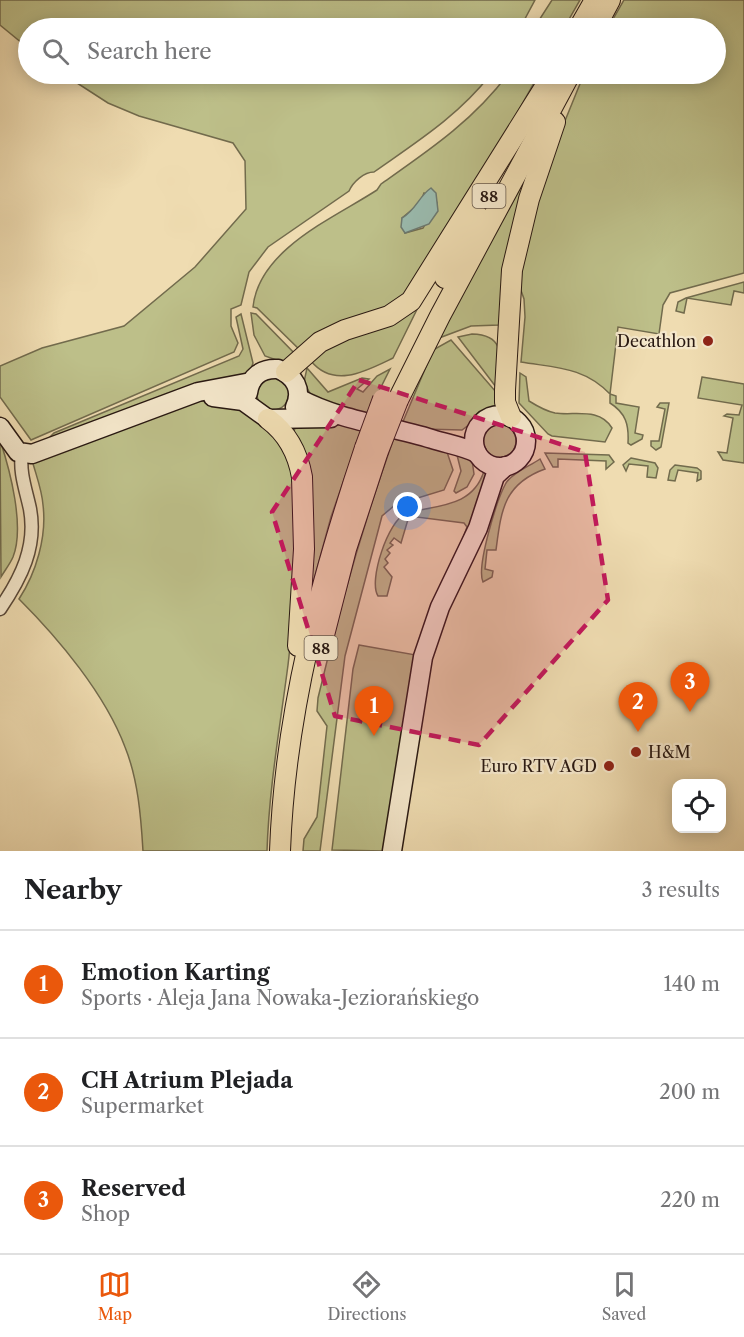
<!DOCTYPE html>
<meta charset="utf-8">
<style>
:root{--surface:#fff;--page:#f6f6f6;--text:#202124;--muted:#757577;--line:#e0e0e0;--accent:#ea580c}
body{margin:0;font-family:"Libre Caslon Text",serif;background:var(--page);color:var(--text)}
.controls{position:absolute;right:18px;bottom:18px;display:grid;overflow:hidden;border-radius:12px;box-shadow:0 3px 15px #0003}
.controls button{width:54px;height:54px;display:grid;place-items:center;padding:0;border:0;border-bottom:2px solid var(--line);background:var(--surface);color:var(--text);font:30px sans-serif}
.you{position:absolute;left:408px;top:507px;width:21px;height:21px;margin:-15px;border:4px solid #fff;border-radius:50%;background:#1a73e8;box-shadow:0 0 0 9px #1a73e833}
.badge{display:grid;place-items:center;width:39px;height:39px;border-radius:50%;background:var(--accent);color:#fff;font-size:20px;font-weight:700}
.pin{position:absolute;translate:-50% -50px;filter:drop-shadow(0 2px 3px #0008)}
.pin::after{content:'';position:absolute;top:32px;width:21px;height:18px;background:inherit;clip-path:polygon(0 0,100% 0,50% 100%)}
.list{margin:0;padding:0;list-style:none}
h2{display:flex;justify-content:space-between;align-items:center;height:78px;margin:0;padding:0 24px;font-size:26px}
h2 small{font-size:20px;font-weight:400;color:var(--muted)}
.list li{display:grid;grid-template-columns:39px 1fr auto;gap:18px;align-items:center;box-sizing:border-box;height:108px;padding:0 24px;border-top:2px solid var(--line)}
.list b{display:block;font-size:22px;white-space:nowrap}
.list p{margin:0;font-size:20px;white-space:nowrap;color:var(--muted)}
.list em{font-size:20px;font-style:normal;color:var(--muted)}
.icon{flex:none;width:33px;height:33px;fill:none;stroke:currentColor;stroke-width:2;stroke-linecap:round;stroke-linejoin:round}
.map{position:relative;flex:none;width:744px;height:851px;overflow:hidden}
.search{position:absolute;background:var(--surface);box-shadow:0 3px 15px #0003;left:18px;right:18px;top:18px;height:66px;display:flex;align-items:center;gap:15px;box-sizing:border-box;padding:0 21px;border-radius:33px;color:var(--muted);font-size:22px}
.sheet{height:402px;background:var(--surface)}
nav{display:flex;justify-content:space-around;align-items:center;box-sizing:border-box;height:84px;border-top:2px solid var(--line);background:var(--surface);font-size:16px;color:var(--muted)}
nav a{display:grid;justify-items:center;gap:3px}
nav .on{color:var(--accent)}
.map>svg:first-child{display:block}
.green{fill:#bdbf89;stroke:#726b4d;stroke-width:1.5;fill-rule:evenodd}
.water{fill:#9abbaf;stroke:#6c7970;stroke-width:1.5}
.lines{fill:none;stroke-linecap:round;stroke-linejoin:round}
.street-casing{stroke:#594839;stroke-width:15}
.secondary-casing{stroke:#271711;stroke-width:21}
.primary-casing{stroke:#271711;stroke-width:22}
.street{stroke:#f5e8cc;stroke-width:12}
.secondary{stroke:#f5e8cc;stroke-width:18}
.primary{stroke:#efdcb1;stroke-width:20}
.primary-bridge-casing{stroke:#271711;stroke-width:22;stroke-linecap:butt}
.primary-bridge{stroke:#efdcb1;stroke-width:20}
.marked{fill:#c2185b;fill-opacity:0.2;stroke:#c2185b;stroke-width:4.5;stroke-dasharray:12 8;stroke-linejoin:round}
.poi-dot{fill:#8f2418;stroke:#f5e8cc;stroke-width:2}
.labels{text-anchor:middle;dominant-baseline:central;stroke-width:4.5;stroke-linejoin:round;paint-order:stroke}
.shield{fill:#f5e8cc;stroke:#655649;stroke-width:1.5}
.shield-label{font-size:15px;font-weight:bold;fill:#271711}
.poi-label{font-size:16px;fill:#271711;stroke:#f5e8cc;text-anchor:end}
</style>
<div class="map">
<svg width="744" height="851" viewBox="0 0 744 851">
<rect width="100%" height="100%" fill="#efdcb1"/>
<filter id="stains"><feTurbulence type="fractalNoise" baseFrequency=".00333" numOctaves="4"/><feColorMatrix values="0 0 0 0 .2 0 0 0 0 .09 0 0 0 0 .02 0 0 0 .5 -.17"/></filter>
<radialGradient id="worn" r=".72"><stop offset=".6" stop-color="#630" stop-opacity="0"/><stop offset="1" stop-color="#630" stop-opacity=".3"/></radialGradient>
<!-- green -->
<g class="green">
<polygon points="0,0 535,0 520,28 28,28 28,48 0,25"/>
<polygon points="552,0 580,0 564,28 534,28"/>
<path d="M624 0H744V273L670 293 663 305 659 334 618 327 610 394 616 396V403L639 407 635 433 643 435 642 439 631 445 628 443C629 425 626 413 610 403V394C584 367 557 368 521 362L525 317 524 299 518 282 533 218 556 143 584 74H716V28H608Z"/>
<path d="M63 74H491C458 116 418 141 374 172 364 172 353 182 349 191L268 247 249 272 241 305 231 309V326L238 343 234 352 31 440 0 397V366L42 348 124 326 195 267 246 209 245 161 233 143 139 116 108 103Z"/>
<path d="M508 74H539L477 184 403 298 302 352 257 308 253 307C259 249 334 218 377 190L381 184C428 151 473 121 508 74ZM424 193 435 198 437 203 423 228 405 233 402 218 420 203Z"/>
<polygon points="532,163 499,325 471,326 439,338"/>
<path d="M436 271 393 358C366 371 334 389 311 361L333 344 377 329Z"/>
<polygon points="744,282 744,293 734,291 731,305 687,298 684,313 676,311 678,302 686,298"/>
<polygon points="251,313 256,314 298,357 282,362 265,356 254,335"/>
<polygon points="241,314 253,363 250,372 242,380 44,443 54,433 239,356 243,349 236,317"/>
<path d="M472 334C509 335 499 361 496 387L458 337Z"/>
<polygon points="451,340 496,392 497,404 462,430 422,429 402,424 433,350"/>
<polygon points="307,368 328,392 362,378 369,379 357,389 363,392 377,376 390,369 367,415 313,399 304,382"/>
<path d="M520 373 526 377 529 401C537 406 545 411 555 413 574 416 599 407 612 428L605 442 552 436 548 434 519 403Z"/>
<polygon points="702,377 744,384 744,463 723,460 718,452 727,453 733,418 724,416 727,414 739,415 742,405 698,398"/>
<circle cx="273" cy="394" r="16"/>
<path d="M211 399C237 402 274 423 285 448 301 486 296 528 294 569 293 601 292 633 288 665 280 727 269 788 267 851H143C141 817 138 779 125 747 105 694 59 639 19 599 36 573 47 537 43 505 42 490 36 475 32 460L190 403Z"/>
<polygon points="660,403 669,403 661,447 656,450 651,446 651,441 659,441 665,409 657,407"/>
<polygon points="318,422 362,428 331,517 310,594 293,434 296,425"/>
<circle cx="499" cy="441" r="17"/>
<path d="M395 435 447 452 453 470 444 490 395 505 382 516 345 656 320 851H303L304 839 317 817 327 726 317 711 318 698C339 609 364 521 395 435Z"/>
<path d="M0 440C10 470 25 527 13 557 10 564 5 570 1 577Z"/>
<polygon points="456,451 472,460 474,474 467,487 456,493 454,491 461,471"/>
<polygon points="545,453 609,455 614,462 606,469 606,461 558,459 558,467 553,467"/>
<polygon points="631,458 655,463 658,468 656,478 647,477 648,466 629,464 626,471 623,465"/>
<path d="M540 459 545 469C503 484 501 512 496 550H487L485 569 493 571 492 577 483 582C476 567 497 499 506 483 512 473 530 466 540 459Z"/>
<polygon points="675,465 697,468 701,471 701,479 697,481 698,473 678,470 675,481 668,480 670,470"/>
<path d="M484 471 489 472 466 539 463 538 467 527 464 523 409 516 401 543 394 538 390 543 393 545 387 550 390 553 385 559 388 563 384 567 392 577 387 596H378C368 581 388 521 406 513 438 505 473 507 484 471Z"/>
<polygon points="359,645 416,655 385,851 332,850 353,669"/>
</g>
<!-- water -->
<path class="water" d="M431 188 436 193 438 211 429 224 405 233 401 227 402 218C416 210 419 196 431 188Z"/>
<g class="lines">
<defs>
<path id="street" d="M0 609C21 578 37 547 30 509 26 490 19 472 22 453"/>
<g id="secondary">
<path d="M248 393C250 376 262 368 278 369 295 376 303 390 295 407"/>
<polyline points="213,397 243,401 268,419 331,418"/>
<path d="M298 398C341 421 387 425 432 439 448 444 462 446 477 453"/>
<circle cx="500" cy="441" r="26"/>
<polyline points="0,427 18,452 32,454 198,392 251,382"/>
<polyline points="392,851 423,657 440,607 478,528 495,476 506,466"/>
</g>
<g id="primary">
<polyline points="579,28 595,0"/>
<polyline points="595,28 610,0"/>
<polyline points="445,278 478,216"/>
<polyline points="286,372 320,342 345,330 389,316 411,301 553,74"/>
<polyline points="398,400 440,316 570,74"/>
<polyline points="511,417 505,402 505,390 512,270 529,199 555,122"/>
<path d="M268 419C287 433 298 454 302 477L304 549 298 646"/>
<polyline points="324,635 346,549 378,451"/>
<path d="M280 851C285 712 321 579 365 448"/>
</g>
</defs>
<!-- street casing -->
<use href="#street" class="street-casing"/>
<!-- secondary casing -->
<use href="#secondary" class="secondary-casing"/>
<!-- primary casing -->
<use href="#primary" class="primary-casing"/>
<!-- street -->
<use href="#street" class="street"/>
<!-- secondary -->
<use href="#secondary" class="secondary"/>
<!-- primary -->
<use href="#primary" class="primary"/>
<defs>
<g id="primary-bridge">
<polyline points="365,448 383,399"/>
<polyline points="378,451 398,400"/>
</g>
</defs>
<!-- primary-bridge casing -->
<use href="#primary-bridge" class="primary-bridge-casing"/>
<!-- primary-bridge -->
<use href="#primary-bridge" class="primary-bridge"/>
</g>
<!-- marked area -->
<path class="marked" d="M359 380 585 452 608 600 479 745 335 716 272 512Z"/>
<!-- markers -->
<g class="poi-dot">
<circle cx="708" cy="341" r="6"/>
<circle cx="636" cy="752" r="6"/>
<circle cx="609" cy="766" r="6"/>
</g>
<g class="labels">
<!-- shield labels -->
<g class="shield">
<rect x="472.5" y="184" width="33" height="24" rx="4.5"/>
<rect x="304.5" y="636" width="33" height="24" rx="4.5"/>
</g>
<g class="shield-label">
<text x="489" y="196">88</text>
<text x="321" y="648">88</text>
</g>
<!-- poi labels -->
<g class="poi-label">
<text x="696" y="341">Decathlon</text>
<text x="648" y="752" text-anchor="start">H&amp;M</text>
<text x="597" y="766">Euro RTV AGD</text>
</g>
</g>
<rect width="100%" height="100%" filter="url(#stains)"/>
<rect width="100%" height="100%" fill="url(#worn)"/>
</svg>
<div class="controls">
<button><svg class="icon" aria-label="locate" viewBox="0 0 24 24"><circle cx="12" cy="12" r="6"/><path d="M12 2v4M12 18v4M2 12h4M18 12h4"/></svg></button>
</div>
<div class="you"></div>
<div class="pin badge" style="left:374px;top:736px">1</div>
<div class="pin badge" style="left:638px;top:732px">2</div>
<div class="pin badge" style="left:690px;top:712px">3</div>
<div class="search"><svg class="icon" aria-label="search" viewBox="0 0 24 24"><circle cx="10" cy="10" r="6"/><path d="M15 15l6 6"/></svg>Search here</div>
</div>
<section class="sheet">
<h2>Nearby<small>3 results</small></h2>
<ul class="list">
<li><span class="badge">1</span><div><b>Emotion Karting</b><p>Sports · Aleja Jana Nowaka-Jeziorańskiego</p></div><em>140 m</em></li>
<li><span class="badge">2</span><div><b>CH Atrium Plejada</b><p>Supermarket</p></div><em>200 m</em></li>
<li><span class="badge">3</span><div><b>Reserved</b><p>Shop</p></div><em>220 m</em></li>
</ul>
</section>
<nav>
<a class="on"><svg class="icon" aria-label="map" viewBox="0 0 24 24"><path d="M3 6l6-2 6 2 6-2v14l-6 2-6-2-6 2zM9 4v14M15 6v14"/></svg>Map</a>
<a><svg class="icon" aria-label="directions" viewBox="0 0 24 24"><path d="M12 3l9 9-9 9-9-9zM9 14v-3h6M13 9l2 2-2 2"/></svg>Directions</a>
<a><svg class="icon" aria-label="saved" viewBox="0 0 24 24"><path d="M7 4h10v16l-5-4-5 4z"/></svg>Saved</a>
</nav>
